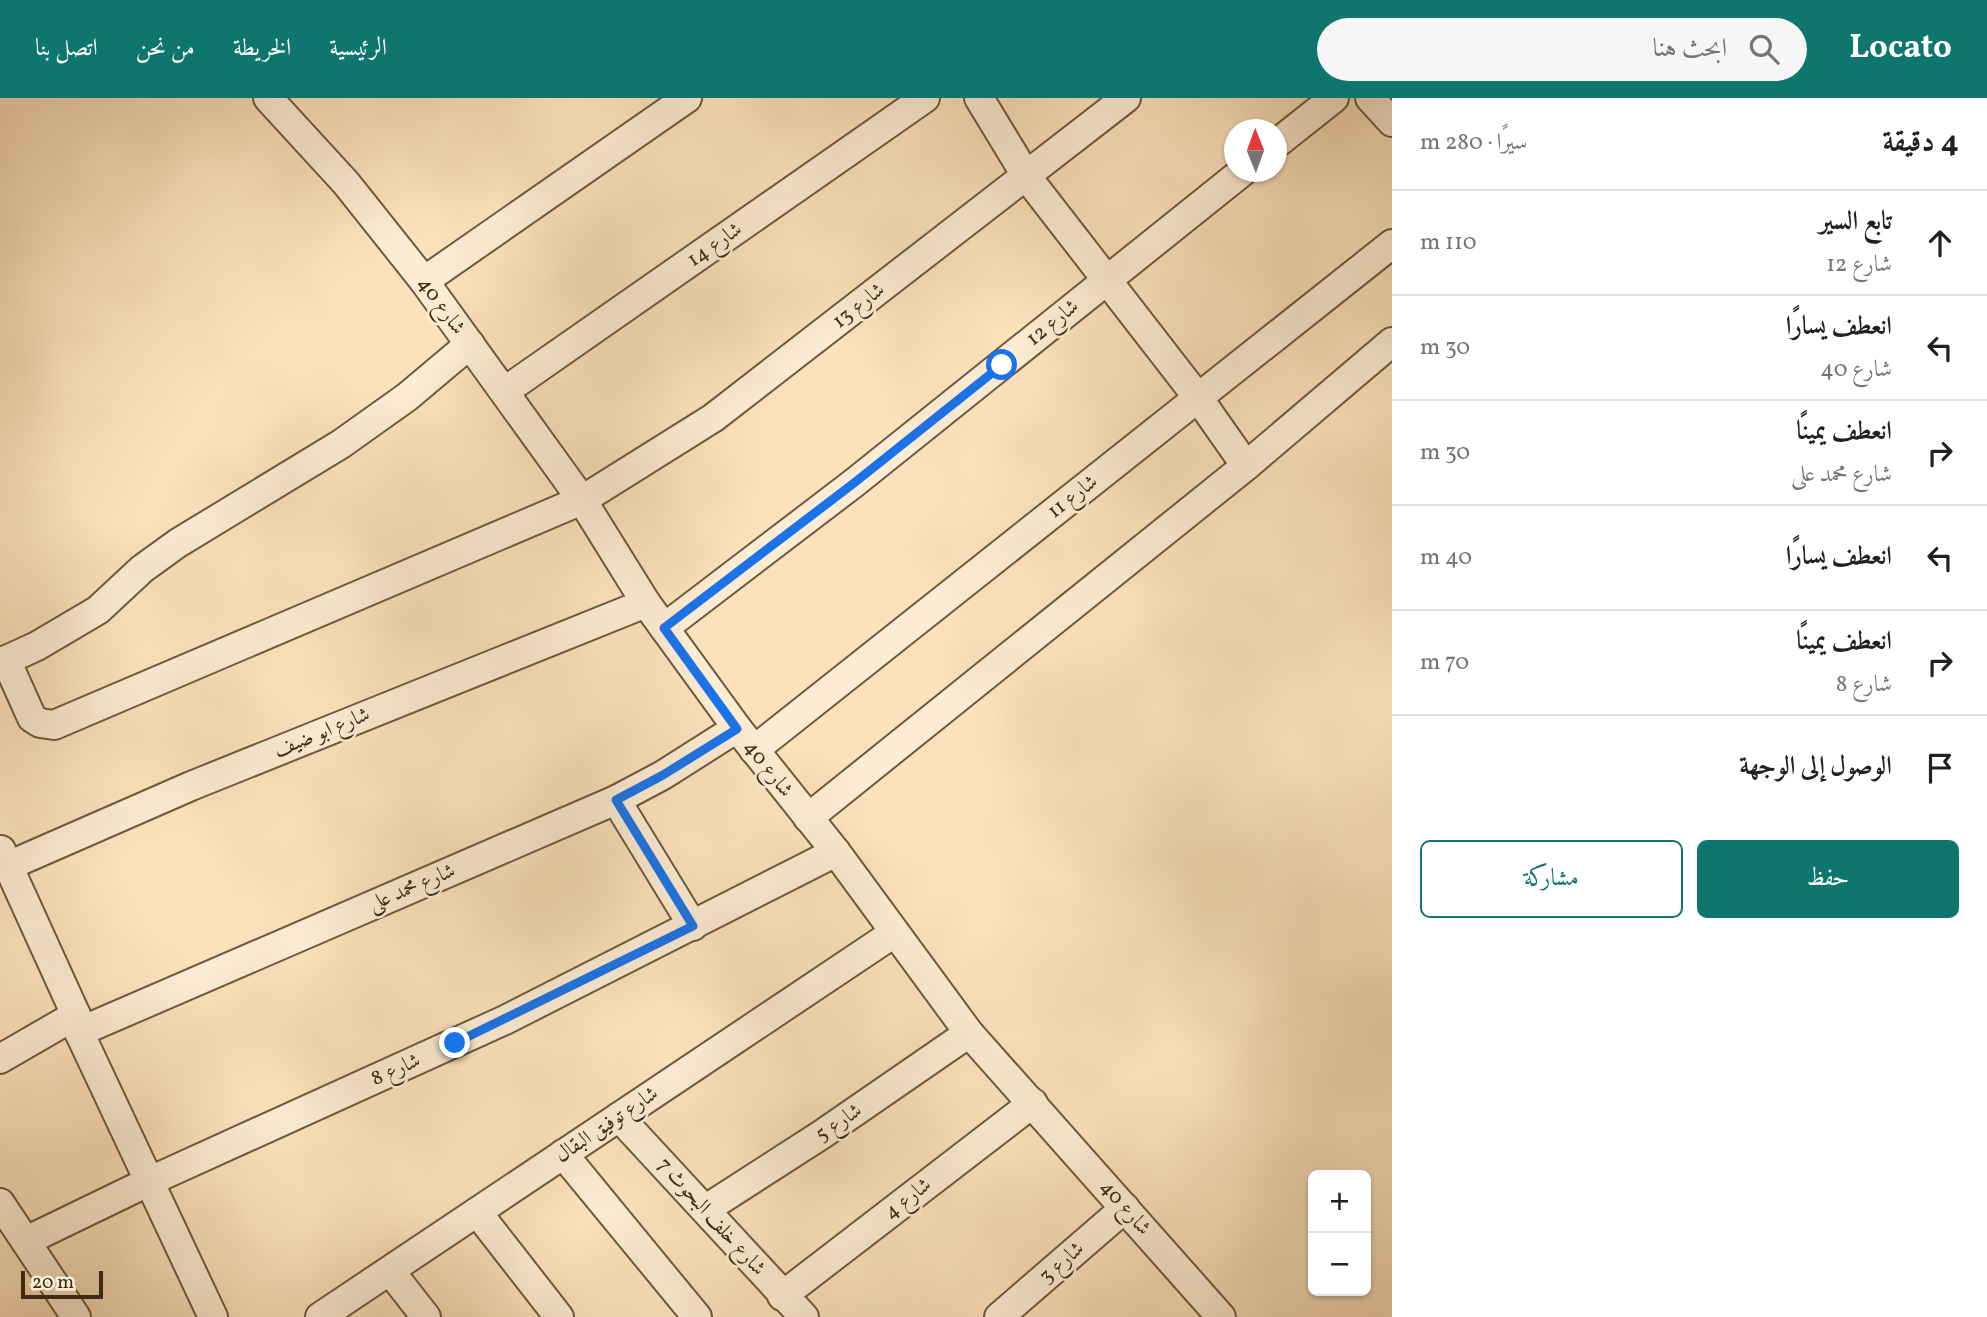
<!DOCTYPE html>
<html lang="ar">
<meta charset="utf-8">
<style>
:root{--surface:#fff;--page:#f6f6f6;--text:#202124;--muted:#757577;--line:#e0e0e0;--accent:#0f766e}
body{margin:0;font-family:Vollkorn,Amiri,serif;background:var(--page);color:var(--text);direction:rtl}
.controls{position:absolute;right:21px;bottom:21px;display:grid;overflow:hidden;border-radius:10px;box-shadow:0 2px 5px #0004}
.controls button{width:63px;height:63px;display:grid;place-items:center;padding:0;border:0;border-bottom:2px solid var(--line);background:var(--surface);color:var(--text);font:35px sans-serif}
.compass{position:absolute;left:1224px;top:21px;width:63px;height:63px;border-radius:50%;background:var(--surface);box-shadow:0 2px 5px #0004;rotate:359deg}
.scale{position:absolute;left:21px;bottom:18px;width:82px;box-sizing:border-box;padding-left:7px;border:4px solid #3f2b11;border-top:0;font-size:19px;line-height:24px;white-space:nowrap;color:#3f2b11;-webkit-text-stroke:5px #fcecd3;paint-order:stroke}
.stop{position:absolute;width:21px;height:21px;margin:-16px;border:5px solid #1a73e8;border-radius:50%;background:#fff}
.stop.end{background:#1a73e8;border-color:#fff;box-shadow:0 2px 7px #0008}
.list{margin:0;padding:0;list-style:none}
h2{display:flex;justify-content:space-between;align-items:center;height:91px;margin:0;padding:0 28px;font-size:30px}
h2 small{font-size:23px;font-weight:400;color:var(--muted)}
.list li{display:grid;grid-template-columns:46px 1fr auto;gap:21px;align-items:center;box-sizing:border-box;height:105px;padding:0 28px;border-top:2px solid var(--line)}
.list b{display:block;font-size:26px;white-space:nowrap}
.list p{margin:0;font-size:23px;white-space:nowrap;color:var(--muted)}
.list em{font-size:23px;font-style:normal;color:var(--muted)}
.actions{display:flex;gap:14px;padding:21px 28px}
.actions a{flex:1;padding:16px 0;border:2px solid var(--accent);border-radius:10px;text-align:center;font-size:24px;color:var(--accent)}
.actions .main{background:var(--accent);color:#fff}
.icon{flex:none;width:38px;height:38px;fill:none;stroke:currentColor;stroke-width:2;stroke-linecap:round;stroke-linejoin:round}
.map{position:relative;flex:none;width:1392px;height:1219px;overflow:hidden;direction:ltr}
header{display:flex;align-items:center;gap:42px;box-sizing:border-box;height:98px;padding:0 35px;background:var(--accent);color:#fff}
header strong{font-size:33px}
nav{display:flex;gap:38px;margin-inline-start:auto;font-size:24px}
.search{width:490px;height:63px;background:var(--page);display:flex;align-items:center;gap:18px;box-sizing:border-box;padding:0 24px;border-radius:38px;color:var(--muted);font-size:26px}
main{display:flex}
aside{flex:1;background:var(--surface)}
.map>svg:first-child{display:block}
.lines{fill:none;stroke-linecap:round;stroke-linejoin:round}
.street-casing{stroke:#6e593c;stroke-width:32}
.street{stroke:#fcecd3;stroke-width:28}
.route{stroke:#1a73e8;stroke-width:9}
.labels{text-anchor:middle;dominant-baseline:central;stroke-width:5;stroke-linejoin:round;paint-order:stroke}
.street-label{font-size:21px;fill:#3f2b11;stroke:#fcecd3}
</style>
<header>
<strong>Locato</strong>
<div class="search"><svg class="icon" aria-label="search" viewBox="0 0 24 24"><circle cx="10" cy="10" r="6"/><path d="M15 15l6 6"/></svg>ابحث هنا</div>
<nav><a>الرئيسية</a><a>الخريطة</a><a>من نحن</a><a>اتصل بنا</a></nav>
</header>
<main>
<aside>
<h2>4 دقيقة<small>سيرًا · 280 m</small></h2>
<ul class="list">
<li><svg class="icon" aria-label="ahead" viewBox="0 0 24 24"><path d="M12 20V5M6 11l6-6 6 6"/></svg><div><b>تابع السير</b><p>شارع 12</p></div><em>110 m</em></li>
<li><svg class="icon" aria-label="left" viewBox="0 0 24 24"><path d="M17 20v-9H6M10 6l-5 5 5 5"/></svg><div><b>انعطف يسارًا</b><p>شارع 40</p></div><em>30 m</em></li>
<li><svg class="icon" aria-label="right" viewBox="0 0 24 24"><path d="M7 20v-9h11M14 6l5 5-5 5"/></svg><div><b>انعطف يمينًا</b><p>شارع محمد على</p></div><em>30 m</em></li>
<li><svg class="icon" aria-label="left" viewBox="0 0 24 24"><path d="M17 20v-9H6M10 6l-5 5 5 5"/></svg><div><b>انعطف يسارًا</b></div><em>40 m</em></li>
<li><svg class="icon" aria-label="right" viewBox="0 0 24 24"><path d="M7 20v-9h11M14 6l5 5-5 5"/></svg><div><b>انعطف يمينًا</b><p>شارع 8</p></div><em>70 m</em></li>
<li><svg class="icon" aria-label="arrive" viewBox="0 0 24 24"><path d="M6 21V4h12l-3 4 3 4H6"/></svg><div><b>الوصول إلى الوجهة</b></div></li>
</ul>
<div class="actions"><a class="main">حفظ</a><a>مشاركة</a></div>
</aside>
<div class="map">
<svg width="1392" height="1219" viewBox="0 0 1392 1219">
<rect width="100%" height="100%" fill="#fbe2bc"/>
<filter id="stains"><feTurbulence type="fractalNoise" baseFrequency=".00286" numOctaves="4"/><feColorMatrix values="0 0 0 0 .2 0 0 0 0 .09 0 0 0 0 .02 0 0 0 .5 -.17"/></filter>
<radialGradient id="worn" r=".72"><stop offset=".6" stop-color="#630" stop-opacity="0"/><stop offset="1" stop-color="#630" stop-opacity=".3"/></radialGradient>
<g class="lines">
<defs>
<g id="street">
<polyline points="268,0 346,85 424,183 582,402 646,505 737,630 836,754 969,935 1221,1219"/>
<polyline points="979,0 1027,79 1199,301 1246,368"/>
<polyline points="1370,0 1392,24"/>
<polyline points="1276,46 1334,0"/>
<polyline points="424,183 687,0"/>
<polyline points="505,293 925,0"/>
<polyline points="664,530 854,385 1242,74"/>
<polyline points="6,562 32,620 40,625 54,627 582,402 713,320 1126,0"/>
<polyline points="0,565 37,548 98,512 142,471 178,445 341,346 407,299 470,246"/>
<polyline points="754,652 1392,146"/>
<polyline points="616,702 693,828"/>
<polyline points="808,720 1246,368 1392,244"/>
<polyline points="1,752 76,917 79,934 213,1219"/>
<polyline points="0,767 8,768 191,688 646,505"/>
<polyline points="79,934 616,702 663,677 737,630"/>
<polyline points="0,961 76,917"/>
<polyline points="619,1019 804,1219"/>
<polyline points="563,1056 697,1219"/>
<polyline points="0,1105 76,1219"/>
<polyline points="706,1111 821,1037 969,935"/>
<polyline points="477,1114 559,1219"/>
<polyline points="26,1143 150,1083 505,922 836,754"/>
<polyline points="390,1173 426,1219"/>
<polyline points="782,1198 1033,1005"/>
<polyline points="320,1219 894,835"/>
<polyline points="999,1219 1125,1110"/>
</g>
</defs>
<!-- street casing -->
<use href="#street" class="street-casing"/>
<!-- street -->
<use href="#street" class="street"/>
</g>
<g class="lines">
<!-- route -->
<polyline class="route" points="455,945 693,828 616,702 663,677 737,631 664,530 854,385 1002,267"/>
</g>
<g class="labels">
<!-- street labels -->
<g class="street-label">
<text transform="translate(715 147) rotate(-35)">شارع 14</text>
<text transform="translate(441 208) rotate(54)">شارع 40</text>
<text transform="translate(859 208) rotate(-38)">شارع 13</text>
<text transform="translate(1053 225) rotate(-39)">شارع 12</text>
<text transform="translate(1073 399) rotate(-38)">شارع 11</text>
<text transform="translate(322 635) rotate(-22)">شارع ابو ضيف</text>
<text transform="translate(768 671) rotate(52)">شارع 40</text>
<text transform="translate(412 790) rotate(-23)">شارع محمد على</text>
<text transform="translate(396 972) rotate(-24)">شارع 8</text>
<text transform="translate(839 1025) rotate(-34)">شارع 5</text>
<text transform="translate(607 1027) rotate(-34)">شارع توفيق البقال</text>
<text transform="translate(908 1101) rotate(-38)">شارع 4</text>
<text transform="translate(1125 1110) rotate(49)">شارع 40</text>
<text transform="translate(711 1119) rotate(48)">شارع خلف البحوث 7</text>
<text transform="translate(1062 1165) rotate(-41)">شارع 3</text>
</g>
</g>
<rect width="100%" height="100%" filter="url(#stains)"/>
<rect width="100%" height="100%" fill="url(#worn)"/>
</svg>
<div class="controls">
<button>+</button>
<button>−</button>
</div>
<svg class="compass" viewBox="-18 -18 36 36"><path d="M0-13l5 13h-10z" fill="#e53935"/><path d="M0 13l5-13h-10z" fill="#757577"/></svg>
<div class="scale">20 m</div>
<div class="stop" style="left:1002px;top:267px"></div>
<div class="stop end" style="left:455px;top:945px"></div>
</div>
</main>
